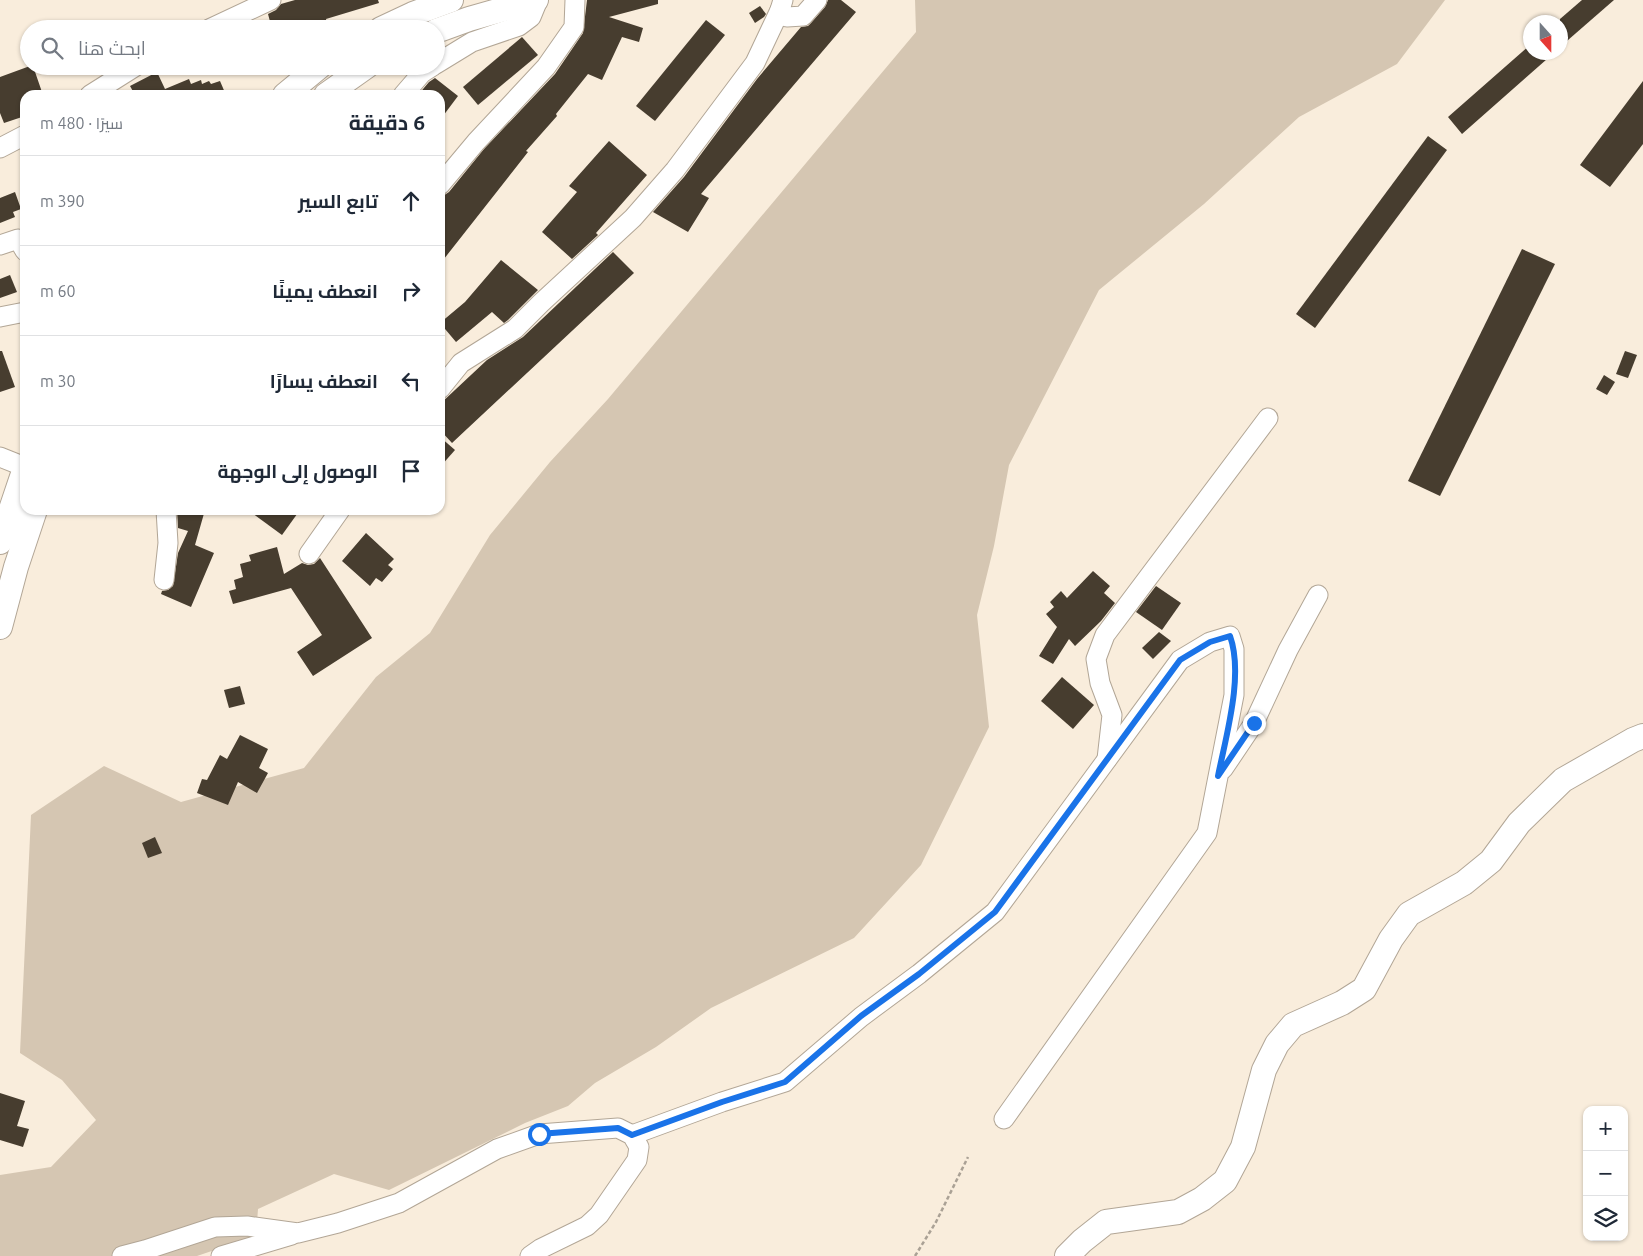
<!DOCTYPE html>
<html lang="ar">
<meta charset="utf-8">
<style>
:root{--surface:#fff;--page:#f2f2f3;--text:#1f2937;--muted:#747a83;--line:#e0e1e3}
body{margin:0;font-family:Ubuntu,Cairo,sans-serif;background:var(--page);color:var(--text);direction:rtl}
.controls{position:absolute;right:15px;bottom:15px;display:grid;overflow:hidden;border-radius:10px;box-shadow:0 1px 4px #0004}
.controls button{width:45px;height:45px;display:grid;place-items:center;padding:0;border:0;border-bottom:1px solid var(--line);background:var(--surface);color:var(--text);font:25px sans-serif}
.compass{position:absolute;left:1523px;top:15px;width:45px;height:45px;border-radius:50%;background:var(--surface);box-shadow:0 1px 4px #0004;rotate:159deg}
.stop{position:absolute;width:15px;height:15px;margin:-11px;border:4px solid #1a73e8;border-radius:50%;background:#fff}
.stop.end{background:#1a73e8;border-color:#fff;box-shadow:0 1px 5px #0008}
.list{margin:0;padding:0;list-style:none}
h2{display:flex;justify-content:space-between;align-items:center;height:65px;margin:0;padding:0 20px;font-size:21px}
h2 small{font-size:16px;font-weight:400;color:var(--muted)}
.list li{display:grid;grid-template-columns:32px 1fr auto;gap:15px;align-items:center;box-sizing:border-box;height:90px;padding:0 20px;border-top:1px solid var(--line)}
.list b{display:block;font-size:19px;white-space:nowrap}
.list em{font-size:16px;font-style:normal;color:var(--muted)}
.icon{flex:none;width:28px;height:28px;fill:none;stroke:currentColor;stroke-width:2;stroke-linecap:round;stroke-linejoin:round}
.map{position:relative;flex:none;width:1643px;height:1256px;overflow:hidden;direction:ltr}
.search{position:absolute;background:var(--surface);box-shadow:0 1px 4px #0004;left:20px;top:20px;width:425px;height:55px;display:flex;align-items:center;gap:12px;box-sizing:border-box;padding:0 18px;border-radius:28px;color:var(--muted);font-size:19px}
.panel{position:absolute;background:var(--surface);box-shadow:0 1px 4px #0004;left:20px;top:90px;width:425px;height:425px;border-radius:15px;direction:rtl}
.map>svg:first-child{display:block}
.green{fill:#d5c6b2}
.building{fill:#473d2f}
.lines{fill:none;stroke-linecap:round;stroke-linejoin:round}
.minor-casing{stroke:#b2a696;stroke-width:21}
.major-casing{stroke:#b2a696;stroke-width:26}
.path{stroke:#aaa195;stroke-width:2.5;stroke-dasharray:4 2.5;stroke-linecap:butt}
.minor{stroke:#fff;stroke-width:19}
.major{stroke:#fff;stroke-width:24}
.route{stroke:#1a73e8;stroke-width:6}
</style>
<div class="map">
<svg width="1643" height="1256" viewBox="0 0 1643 1256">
<rect width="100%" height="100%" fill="#f9eddc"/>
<!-- green -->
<polygon class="green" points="915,0 1445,0 1397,64 1299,117 1204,204 1099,290 1009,465 994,546 977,615 989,727 921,865 854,938 711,1008 656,1047 595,1083 568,1106 525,1123 389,1190 334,1174 258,1209 256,1236 197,1256 0,1256 0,1175 51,1167 96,1120 62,1080 20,1053 31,815 104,766 181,802 304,768 376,677 430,633 490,535 550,462 608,399 916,32"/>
<!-- building -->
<g class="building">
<polygon points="295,0 378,0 379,3 326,19 328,29 272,29 268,14 276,10 281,4"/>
<polygon points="587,0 658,0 658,4 609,17 643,28 639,42 622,37 602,80 588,74 556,114 557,116 526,151 528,152 440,264 440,198 449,192 484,149 555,74 583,33"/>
<polygon points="828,0 841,0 856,12 701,194 709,198 688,232 653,212 684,177 757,79 801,27 808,26 811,23 825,7"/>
<polygon points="1582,0 1614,0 1560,47 1560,19"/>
<polygon points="760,6 766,14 764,17 755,23 749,13"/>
<polygon points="706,20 725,35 655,121 636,106"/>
<polygon points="522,37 538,55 478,105 463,87"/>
<polygon points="1530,45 1530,52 1555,52 1462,134 1448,117"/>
<polygon points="30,66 33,66 43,95 25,95 25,116 4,123 0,113 0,77"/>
<polygon points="157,72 165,89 189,79 191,84 201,80 202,84 209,81 211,84 220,81 226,95 135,95 130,86"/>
<polygon points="435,78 458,96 440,120 440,95 418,95 429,82"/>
<polygon points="1643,81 1643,144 1610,187 1580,165"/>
<polygon points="1428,136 1447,150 1315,328 1296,314"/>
<polygon points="609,141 647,175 596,233 598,235 572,259 542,232 577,192 569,186"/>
<polygon points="15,192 21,209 13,212 15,217 0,223 0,198"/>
<polygon points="1522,249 1555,264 1440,496 1408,481"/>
<polygon points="613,252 634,273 452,443 440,430 440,404 487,360 523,337"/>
<polygon points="501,260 538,290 508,320 504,323 492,312 456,342 440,323 465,302"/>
<polygon points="10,275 17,292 0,298 0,279"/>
<polygon points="0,351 2,351 15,387 0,392"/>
<polygon points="1625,351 1637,355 1628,378 1616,374"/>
<polygon points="1604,375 1615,382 1607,395 1596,389"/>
<polygon points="440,437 455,450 440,467"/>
<polygon points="177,510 205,510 195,545 214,553 191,607 161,594 162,591 168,590 173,586 178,553 188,531 178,528"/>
<polygon points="248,510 300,510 282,535"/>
<polygon points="366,533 394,559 388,565 393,569 382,582 376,578 370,586 342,561"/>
<polygon points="277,547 284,574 302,563 308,565 314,564 320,558 372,638 313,676 297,652 322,635 291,588 233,604 229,591 236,589 234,580 243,577 240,564 251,561 249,555"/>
<polygon points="1093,571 1110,586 1104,593 1115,603 1101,621 1075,646 1069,639 1053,664 1039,656 1057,627 1046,614 1054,607 1050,602 1061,591 1067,598"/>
<polygon points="1156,586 1181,603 1162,630 1136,612"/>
<polygon points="1159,632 1171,641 1153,659 1142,648"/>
<polygon points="1062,677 1094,705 1073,729 1041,701"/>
<polygon points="240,686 245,704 229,708 224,690"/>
<polygon points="240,735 268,749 259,768 268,773 257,793 238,782 228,805 197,793 202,779 207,780 220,755 227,759"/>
<polygon points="155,837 162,853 148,858 142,843"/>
<polygon points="0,1093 25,1101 17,1126 29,1129 23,1147 0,1140"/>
</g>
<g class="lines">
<defs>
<g id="minor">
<polyline points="783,0 780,10 787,17 803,16 817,0"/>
<polyline points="209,29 271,0"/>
<polyline points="436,64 472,42 519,26 531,17 538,0"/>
<polyline points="90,95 136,66"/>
<polyline points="403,95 422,73 433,66"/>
<polyline points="0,148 25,135"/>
<polyline points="440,185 476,142 546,67 574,27 575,0"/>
<polyline points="0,245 18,239 25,251"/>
<polyline points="0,317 25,312"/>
<polyline points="440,389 461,363 515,329 541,303 633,218 675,170 755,63 780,10"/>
<polyline points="0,457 25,467"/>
<polyline points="309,554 340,510"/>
<polyline points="164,580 168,543 166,510"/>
<polyline points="1107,759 1112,715 1100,683 1096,659 1105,635 1268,418"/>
<polyline points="1223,769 1254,723 1288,650 1318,595"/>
<polyline points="632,1135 722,1102 785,1082 861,1017 919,974 995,912 1180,660 1210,642 1230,636 1234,649 1234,695 1207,833 1004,1119"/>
<polyline points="122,1256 145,1250 215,1227 247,1226 298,1233 338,1223 399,1203 497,1149 539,1134 618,1128 632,1135 639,1147 637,1160 599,1215 587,1226 540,1249 530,1256"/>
<polyline points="221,1256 292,1235"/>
</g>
<g id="major">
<polyline points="381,29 413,14 451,0"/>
<polyline points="436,31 469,19 536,0"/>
<polyline points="285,95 320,66"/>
<polyline points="326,95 367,66"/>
<polyline points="0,542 25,468"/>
<polyline points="0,627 16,567 35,510"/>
<polyline points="1067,1256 1082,1241 1106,1222 1178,1212 1202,1199 1225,1181 1243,1147 1264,1070 1277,1044 1293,1025 1342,1003 1364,989 1391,939 1409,914 1464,883 1491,861 1519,823 1563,780 1633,740 1643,736"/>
</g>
</defs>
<!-- minor casing -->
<use href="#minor" class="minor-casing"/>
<!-- major casing -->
<use href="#major" class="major-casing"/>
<!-- path -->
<polyline class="path" points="915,1256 936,1222 968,1157"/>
<!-- minor -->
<use href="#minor" class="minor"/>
<!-- major -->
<use href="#major" class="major"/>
</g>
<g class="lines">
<!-- route -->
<path class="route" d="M539 1134 618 1128 632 1135 722 1102 785 1082 861 1016 919 974 995 912 1180 660 1210 642 1230 636C1244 675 1226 736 1218 776L1254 723"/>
</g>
</svg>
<div class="controls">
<button>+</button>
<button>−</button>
<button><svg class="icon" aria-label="layers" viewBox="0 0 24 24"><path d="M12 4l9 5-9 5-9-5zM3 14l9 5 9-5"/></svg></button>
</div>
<svg class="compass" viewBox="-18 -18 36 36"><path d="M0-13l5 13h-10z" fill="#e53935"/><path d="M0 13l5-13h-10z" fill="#747a83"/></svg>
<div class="stop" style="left:539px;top:1134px"></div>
<div class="stop end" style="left:1254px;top:723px"></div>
<div class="search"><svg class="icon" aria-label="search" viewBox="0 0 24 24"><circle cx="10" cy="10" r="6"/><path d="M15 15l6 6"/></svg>ابحث هنا</div>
<section class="panel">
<h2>6 دقيقة<small>سيرًا · 480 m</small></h2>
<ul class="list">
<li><svg class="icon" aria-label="ahead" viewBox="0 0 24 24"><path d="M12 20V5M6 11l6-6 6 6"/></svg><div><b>تابع السير</b></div><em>390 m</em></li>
<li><svg class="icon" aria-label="right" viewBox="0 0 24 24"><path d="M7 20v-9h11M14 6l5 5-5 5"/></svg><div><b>انعطف يمينًا</b></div><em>60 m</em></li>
<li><svg class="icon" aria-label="left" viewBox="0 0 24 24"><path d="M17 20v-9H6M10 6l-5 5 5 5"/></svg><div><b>انعطف يسارًا</b></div><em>30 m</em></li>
<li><svg class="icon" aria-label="arrive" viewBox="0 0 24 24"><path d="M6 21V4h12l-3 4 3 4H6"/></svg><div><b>الوصول إلى الوجهة</b></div></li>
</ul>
</section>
</div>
